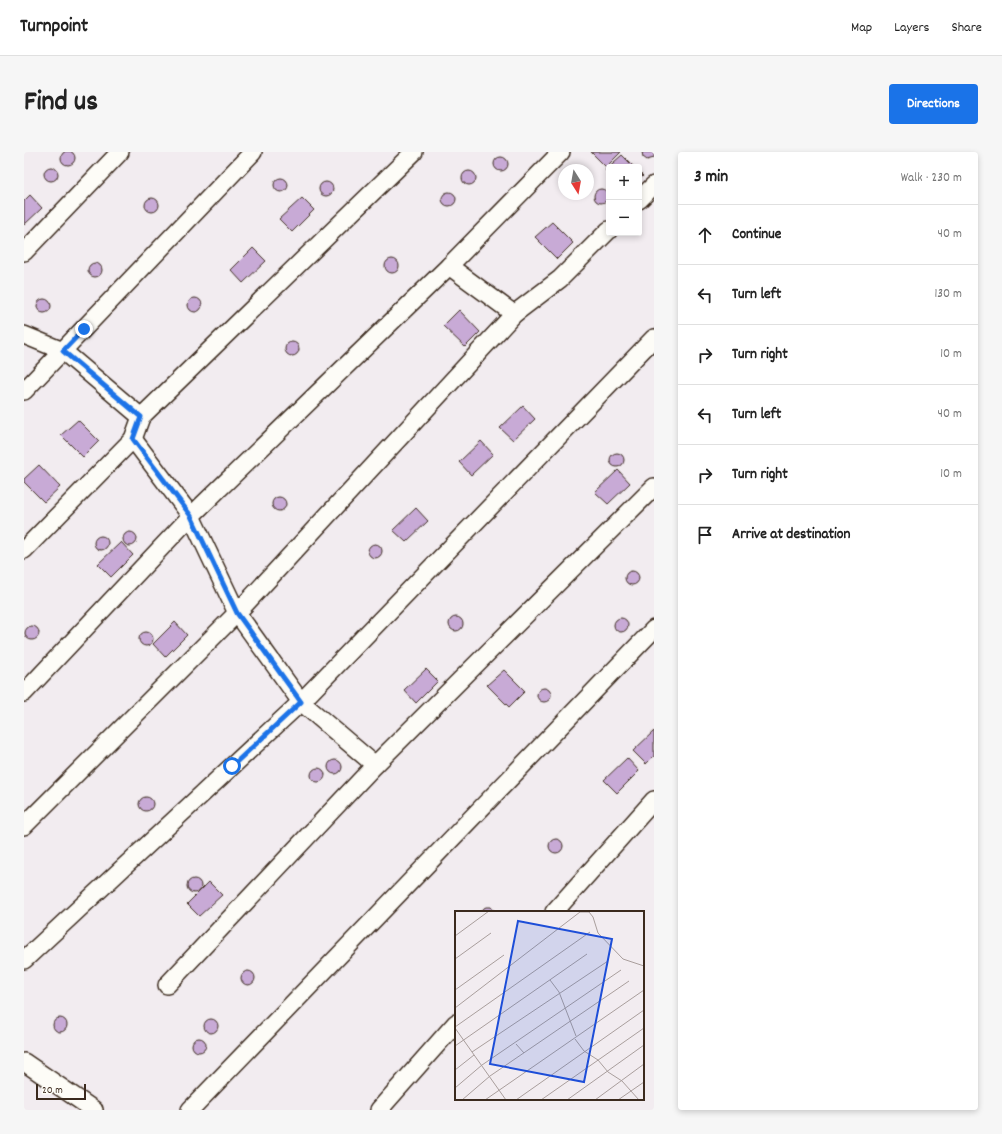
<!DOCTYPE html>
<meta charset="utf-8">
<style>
:root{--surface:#fff;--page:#f6f6f6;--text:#222;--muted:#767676;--line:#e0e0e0;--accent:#1a73e8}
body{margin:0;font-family:Dekko,sans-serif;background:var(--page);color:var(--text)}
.controls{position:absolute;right:12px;top:12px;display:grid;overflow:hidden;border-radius:4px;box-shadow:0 2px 6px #0003}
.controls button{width:36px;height:36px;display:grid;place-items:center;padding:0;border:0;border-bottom:1px solid var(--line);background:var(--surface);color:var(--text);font:20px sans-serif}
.compass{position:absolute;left:534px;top:12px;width:36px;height:36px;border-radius:50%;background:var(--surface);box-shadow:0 2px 6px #0003;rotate:169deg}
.scale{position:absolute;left:12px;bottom:10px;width:50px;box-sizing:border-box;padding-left:4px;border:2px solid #3b2a1e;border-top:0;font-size:11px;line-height:14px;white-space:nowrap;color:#3b2a1e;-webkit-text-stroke:3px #fdfcf7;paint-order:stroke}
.stop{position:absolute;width:12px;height:12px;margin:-9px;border:3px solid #1a73e8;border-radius:50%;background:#fff}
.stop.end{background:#1a73e8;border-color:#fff;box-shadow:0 1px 4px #0008}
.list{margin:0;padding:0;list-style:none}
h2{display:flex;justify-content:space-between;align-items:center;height:52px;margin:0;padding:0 16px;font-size:17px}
h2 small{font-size:13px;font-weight:400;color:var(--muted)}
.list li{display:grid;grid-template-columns:26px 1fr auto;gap:12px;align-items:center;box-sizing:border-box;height:60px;padding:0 16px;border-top:1px solid var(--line)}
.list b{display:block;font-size:15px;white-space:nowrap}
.list em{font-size:13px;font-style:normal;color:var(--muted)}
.icon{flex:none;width:22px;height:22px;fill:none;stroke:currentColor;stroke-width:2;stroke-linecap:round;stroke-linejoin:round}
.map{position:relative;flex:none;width:630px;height:958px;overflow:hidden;border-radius:4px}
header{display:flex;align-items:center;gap:24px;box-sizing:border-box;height:56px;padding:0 20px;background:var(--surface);border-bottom:1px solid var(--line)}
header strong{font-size:19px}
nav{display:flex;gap:22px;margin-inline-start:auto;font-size:14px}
.intro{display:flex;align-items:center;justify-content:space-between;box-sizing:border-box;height:96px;padding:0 24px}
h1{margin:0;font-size:28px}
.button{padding:10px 18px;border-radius:4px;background:var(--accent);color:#fff;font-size:14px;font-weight:700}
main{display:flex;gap:24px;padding:0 24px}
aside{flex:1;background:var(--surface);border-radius:4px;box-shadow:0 2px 6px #0003}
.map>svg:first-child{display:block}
.building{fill:#c8aad6;stroke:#3b2a1e}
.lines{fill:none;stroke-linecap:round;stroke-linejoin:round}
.minor-casing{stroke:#3b2a1e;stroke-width:20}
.minor{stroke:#fdfcf7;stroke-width:17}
.route{stroke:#1a73e8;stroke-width:5}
.inset-road{fill:none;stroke:#a99e9c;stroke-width:1}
.view{fill:#1d4ed8;fill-opacity:0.15;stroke:#1d4ed8;stroke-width:2}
.inset-edge{fill:none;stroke:#3b2a1e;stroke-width:2}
</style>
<header>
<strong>Turnpoint</strong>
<nav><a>Map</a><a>Layers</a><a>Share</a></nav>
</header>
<div class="intro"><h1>Find us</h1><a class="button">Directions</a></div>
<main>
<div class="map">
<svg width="630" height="958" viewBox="0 0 630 958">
<rect width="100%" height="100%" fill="#f2ecf0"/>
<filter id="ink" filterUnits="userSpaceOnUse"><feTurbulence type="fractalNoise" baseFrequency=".025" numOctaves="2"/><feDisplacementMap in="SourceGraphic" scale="8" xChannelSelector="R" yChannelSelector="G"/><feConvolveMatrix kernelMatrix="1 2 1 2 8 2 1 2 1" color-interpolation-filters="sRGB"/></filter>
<g filter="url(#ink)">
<!-- building -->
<g class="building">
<circle cx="44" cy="6" r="7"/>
<polygon points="567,0 597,0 582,15"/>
<polygon points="618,0 630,0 630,6 623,8 619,5"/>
<polygon points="598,3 610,15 585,15 585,21 581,18"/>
<circle cx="477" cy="12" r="7"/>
<circle cx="27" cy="22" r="7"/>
<circle cx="445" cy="26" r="7"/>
<polygon points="615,20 619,24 615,28"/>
<circle cx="257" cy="33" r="7"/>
<circle cx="302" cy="37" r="7"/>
<circle cx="577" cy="44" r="7"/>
<circle cx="425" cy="47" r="7"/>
<polygon points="6,43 18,56 0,73 0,49"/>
<circle cx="128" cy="53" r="7"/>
<polygon points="278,46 290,58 268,80 255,67"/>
<polygon points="528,70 549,91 533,107 511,85"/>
<polygon points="229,96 242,109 219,131 207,118"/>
<circle cx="368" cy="114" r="7"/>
<circle cx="71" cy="118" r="7"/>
<circle cx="171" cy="153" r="7"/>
<circle cx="20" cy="154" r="7"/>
<polygon points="435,158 456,180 441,195 419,174"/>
<circle cx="268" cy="197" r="7"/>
<polygon points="499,254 511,267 489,288 476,276"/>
<polygon points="54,268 75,289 59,305 37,283"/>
<polygon points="457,289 469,302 447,323 435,310"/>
<circle cx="593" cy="308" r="7"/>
<polygon points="15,313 36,335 20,350 0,330 0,327"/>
<polygon points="594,318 606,331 584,352 571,340"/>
<circle cx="255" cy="352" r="7"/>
<polygon points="392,356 404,369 382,390 369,378"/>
<circle cx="106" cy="387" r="7"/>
<circle cx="77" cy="391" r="7"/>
<polygon points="97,390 109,403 87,425 74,412"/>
<circle cx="351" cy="399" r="7"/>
<circle cx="608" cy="426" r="7"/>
<circle cx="432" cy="472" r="7"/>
<circle cx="597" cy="473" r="7"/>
<polygon points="151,470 163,483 141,505 129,492"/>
<circle cx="8" cy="481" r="7"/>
<circle cx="122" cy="487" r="7"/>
<polygon points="402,517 414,529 392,551 380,538"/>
<polygon points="480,518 501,539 485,555 463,533"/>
<circle cx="520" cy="543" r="7"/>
<polygon points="630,579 630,604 622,612 609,599"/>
<polygon points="603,606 615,619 593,641 580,628"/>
<circle cx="311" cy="615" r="7"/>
<circle cx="294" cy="623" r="7"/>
<circle cx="122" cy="652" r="7"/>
<circle cx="532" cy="694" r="7"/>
<circle cx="170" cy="734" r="7"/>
<polygon points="185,730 198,743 175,764 163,752"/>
<polygon points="462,755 467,755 471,760 457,760 460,756"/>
<circle cx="224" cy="826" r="7"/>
<circle cx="36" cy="873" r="7"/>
<circle cx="187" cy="874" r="7"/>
<circle cx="175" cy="893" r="7"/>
</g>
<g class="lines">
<defs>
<g id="minor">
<polyline points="615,48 630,33"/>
<polyline points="0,100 96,0"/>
<polyline points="425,114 490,162"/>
<polyline points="0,183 39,199 117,265"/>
<polyline points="0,239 229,0"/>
<polyline points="109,287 167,364 213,461 277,550 351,613"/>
<polyline points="0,398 109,287 117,265 390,0"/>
<polyline points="0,541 167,364 425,114 537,0"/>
<polyline points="0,674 213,461 490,162 536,127 585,78"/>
<polyline points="530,760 630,648"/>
<polyline points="0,808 277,550 630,186"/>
<polyline points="143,833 351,613 630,335"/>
<polyline points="0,910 70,958"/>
<polyline points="166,958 630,477"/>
<polyline points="355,958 432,871"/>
</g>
</defs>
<!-- minor casing -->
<use href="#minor" class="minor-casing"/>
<!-- minor -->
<use href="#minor" class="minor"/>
</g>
</g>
<g class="lines" filter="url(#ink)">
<!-- route -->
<polyline class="route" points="60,177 39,199 117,265 109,287 167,364 213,461 277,550 208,614"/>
</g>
<!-- overview -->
<g transform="translate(431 759)">
<rect width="189" height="189" fill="#f2ecf0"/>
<path class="inset-road" d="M0 25 34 0M0 48 36 22M95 69 104 81 121 125M0 79 49 44M0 97 125 1H134L138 6 143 22 168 48 189 55M0 116 135 21M0 117 51 189M120 128 129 140 143 149 153 161 167 170 184 189M61 133 69 142M0 135 132 43M17 141 153 50M0 159 19 144M0 177 27 154 166 59M7 189 35 165 174 70M30 189 189 79M61 189 189 99M86 189 189 117M112 189 189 134M140 189 189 153M163 189 189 171"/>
<path class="view" d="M63 10 157 28 129 171 35 153Z"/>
<rect width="189" height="189" class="inset-edge"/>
</g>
</svg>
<div class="controls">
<button>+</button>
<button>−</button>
</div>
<svg class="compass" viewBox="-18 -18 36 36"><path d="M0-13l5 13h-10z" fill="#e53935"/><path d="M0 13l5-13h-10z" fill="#767676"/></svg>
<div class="scale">20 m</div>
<div class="stop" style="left:208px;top:614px"></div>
<div class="stop end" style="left:60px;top:177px"></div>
</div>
<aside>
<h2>3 min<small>Walk · 230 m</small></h2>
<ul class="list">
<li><svg class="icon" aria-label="ahead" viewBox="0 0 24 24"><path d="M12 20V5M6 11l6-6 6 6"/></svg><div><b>Continue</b></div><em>40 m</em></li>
<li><svg class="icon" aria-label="left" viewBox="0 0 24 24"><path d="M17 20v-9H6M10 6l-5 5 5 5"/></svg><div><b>Turn left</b></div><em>130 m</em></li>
<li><svg class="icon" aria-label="right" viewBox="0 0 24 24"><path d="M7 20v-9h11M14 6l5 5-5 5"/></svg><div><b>Turn right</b></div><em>10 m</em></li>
<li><svg class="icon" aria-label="left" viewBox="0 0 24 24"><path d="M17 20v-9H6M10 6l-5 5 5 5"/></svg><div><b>Turn left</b></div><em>40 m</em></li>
<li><svg class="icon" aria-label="right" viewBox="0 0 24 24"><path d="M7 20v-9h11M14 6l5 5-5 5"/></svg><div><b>Turn right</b></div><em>10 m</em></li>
<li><svg class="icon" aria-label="arrive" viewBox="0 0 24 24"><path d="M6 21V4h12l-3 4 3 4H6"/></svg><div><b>Arrive at destination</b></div></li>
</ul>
</aside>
</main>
